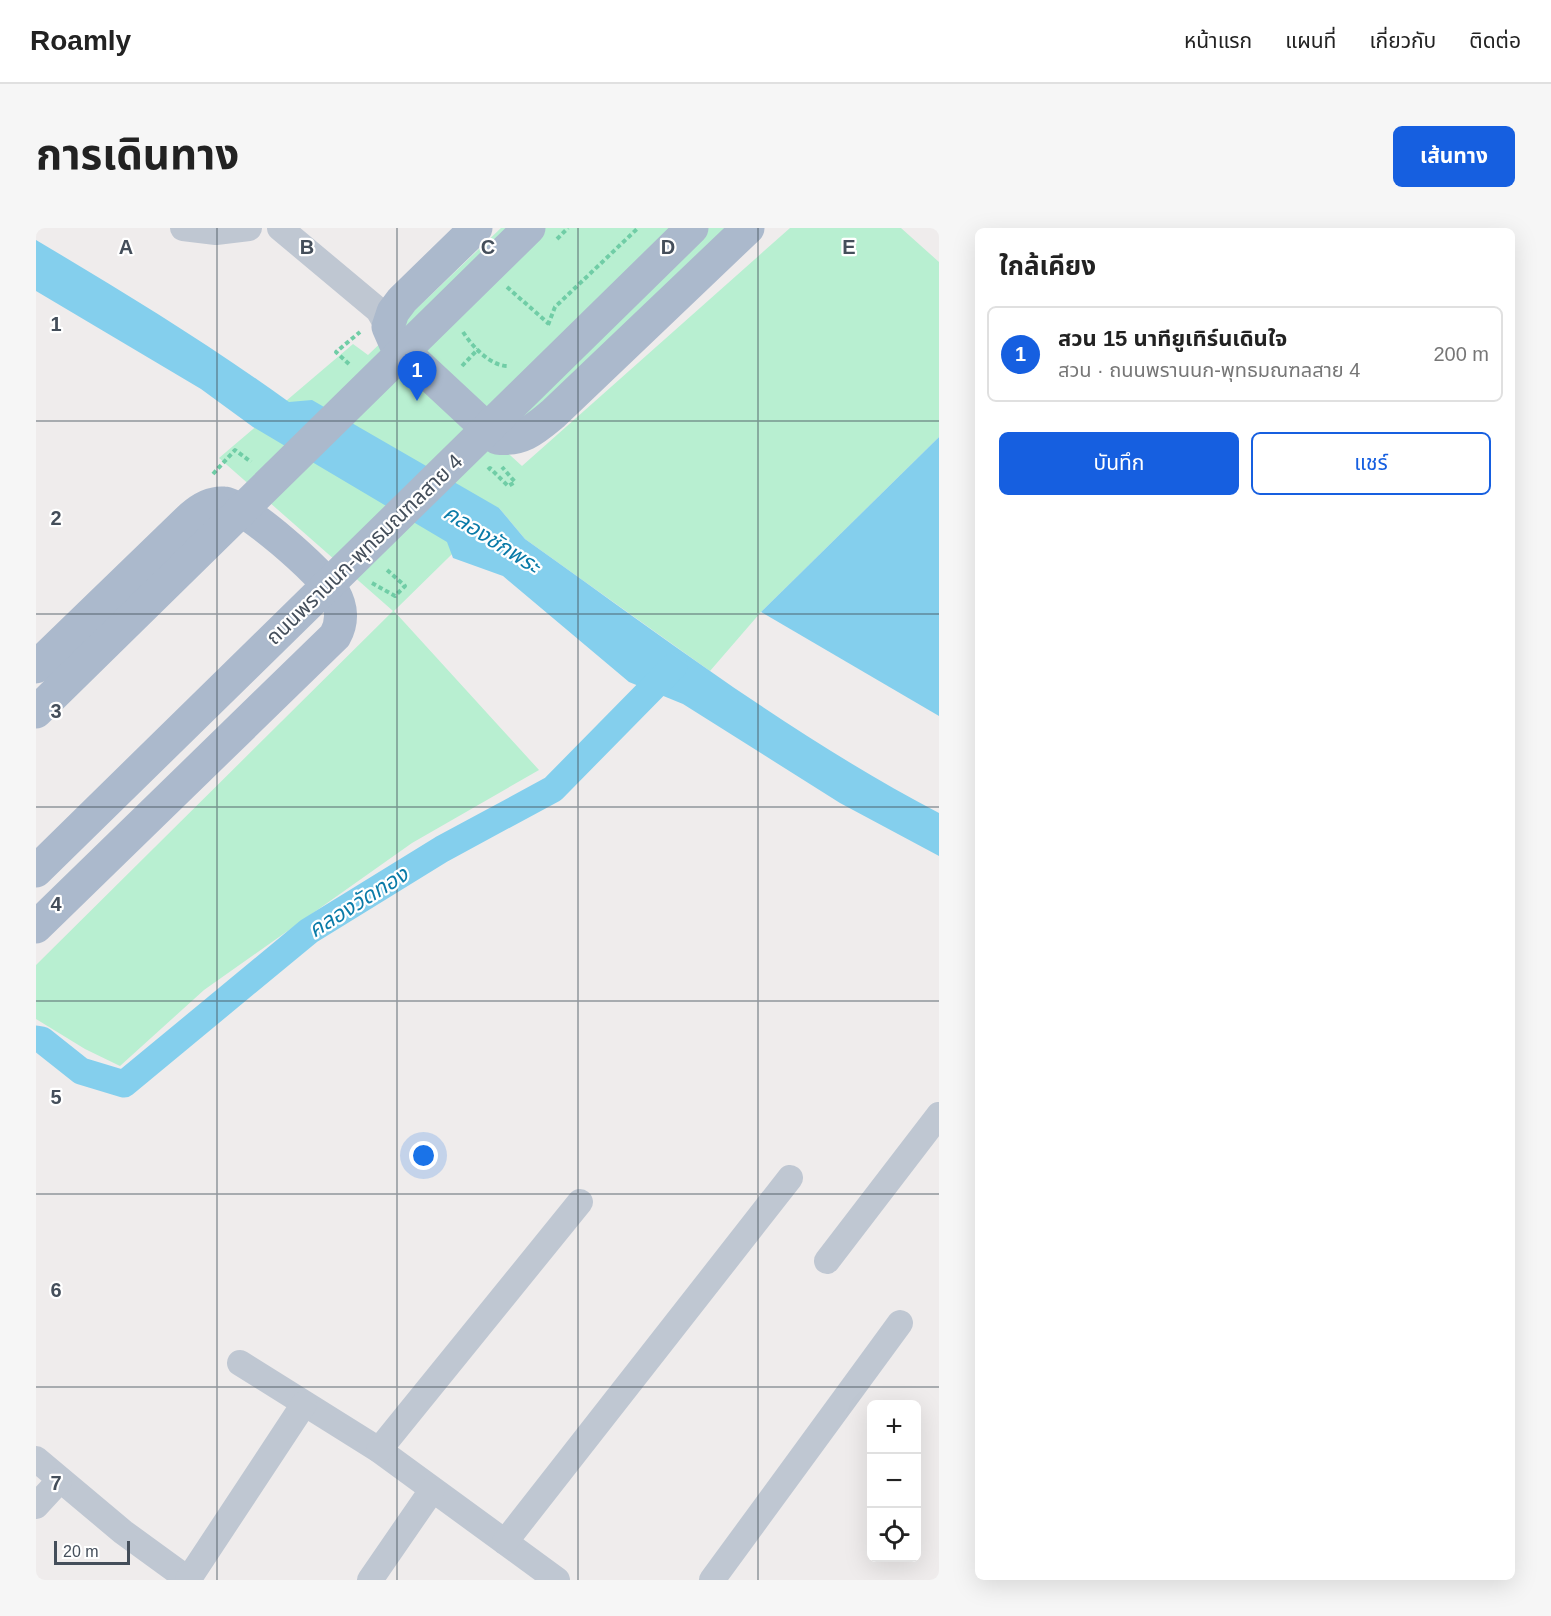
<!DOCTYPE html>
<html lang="th">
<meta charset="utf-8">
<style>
:root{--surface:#fff;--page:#f6f6f6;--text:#222;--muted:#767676;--line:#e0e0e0;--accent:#165fe0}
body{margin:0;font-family:Helvetica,"Noto Sans Thai",sans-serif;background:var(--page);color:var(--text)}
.controls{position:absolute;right:18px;bottom:18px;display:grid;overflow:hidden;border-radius:9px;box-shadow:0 6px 24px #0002}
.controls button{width:54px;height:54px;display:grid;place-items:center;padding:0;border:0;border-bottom:2px solid var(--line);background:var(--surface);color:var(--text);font:30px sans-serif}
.scale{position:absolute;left:18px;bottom:15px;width:76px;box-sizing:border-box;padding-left:6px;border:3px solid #444e5a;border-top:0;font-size:16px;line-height:21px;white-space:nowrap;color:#444e5a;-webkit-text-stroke:4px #fff;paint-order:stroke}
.you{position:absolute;left:388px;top:928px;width:21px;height:21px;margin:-15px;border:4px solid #fff;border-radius:50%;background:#1a73e8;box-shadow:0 0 0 9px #1a73e833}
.badge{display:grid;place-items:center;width:39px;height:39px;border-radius:50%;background:var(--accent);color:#fff;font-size:20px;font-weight:700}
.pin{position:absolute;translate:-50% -50px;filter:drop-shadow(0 2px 3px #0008)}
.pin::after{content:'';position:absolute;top:32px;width:21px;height:18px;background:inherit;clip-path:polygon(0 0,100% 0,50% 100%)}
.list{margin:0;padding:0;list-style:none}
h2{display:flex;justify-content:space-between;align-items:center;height:78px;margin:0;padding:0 24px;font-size:26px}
h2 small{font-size:20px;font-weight:400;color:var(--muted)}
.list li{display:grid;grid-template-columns:39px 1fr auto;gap:18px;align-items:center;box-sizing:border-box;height:96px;margin:0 12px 12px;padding:0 12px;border:2px solid var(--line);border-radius:9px}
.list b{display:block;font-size:22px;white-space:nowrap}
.list p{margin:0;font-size:20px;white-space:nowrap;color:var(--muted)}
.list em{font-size:20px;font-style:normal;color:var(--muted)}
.actions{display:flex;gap:12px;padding:18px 24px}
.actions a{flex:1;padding:14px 0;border:2px solid var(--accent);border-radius:9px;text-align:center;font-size:21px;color:var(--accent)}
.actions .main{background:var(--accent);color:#fff}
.icon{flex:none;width:33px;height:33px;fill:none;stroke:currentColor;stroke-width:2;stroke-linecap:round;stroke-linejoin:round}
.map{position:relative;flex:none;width:903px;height:1352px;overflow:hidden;border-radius:9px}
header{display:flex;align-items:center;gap:36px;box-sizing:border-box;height:84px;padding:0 30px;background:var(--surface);border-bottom:2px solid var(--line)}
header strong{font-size:28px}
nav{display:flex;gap:33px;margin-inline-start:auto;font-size:21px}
.intro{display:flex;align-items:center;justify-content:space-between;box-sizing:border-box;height:144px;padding:0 36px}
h1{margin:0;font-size:42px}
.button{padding:15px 27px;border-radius:9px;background:var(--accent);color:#fff;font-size:21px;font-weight:700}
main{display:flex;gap:36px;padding:0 36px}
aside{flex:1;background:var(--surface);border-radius:9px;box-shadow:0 6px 24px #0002}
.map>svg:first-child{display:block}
.green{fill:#b8efd1}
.water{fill:#84cfed}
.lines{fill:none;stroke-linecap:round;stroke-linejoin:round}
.canal{stroke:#84cfed;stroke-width:27}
.path{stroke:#70cda6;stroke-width:4;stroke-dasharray:4.5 3;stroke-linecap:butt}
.minor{stroke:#bfc7d2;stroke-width:26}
.primary{stroke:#abb9cc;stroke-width:33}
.primary-bridge{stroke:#abb9cc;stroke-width:33}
.grid{fill:none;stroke:#444e5a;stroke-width:1.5;stroke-opacity:0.55}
.labels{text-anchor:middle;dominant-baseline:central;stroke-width:4.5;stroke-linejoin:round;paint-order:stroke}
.street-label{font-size:21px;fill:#444e5a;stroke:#fff}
.water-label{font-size:22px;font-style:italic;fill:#0a7ba8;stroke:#fff}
.grid-label{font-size:20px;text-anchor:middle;font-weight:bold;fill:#444e5a;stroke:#fff;stroke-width:4.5;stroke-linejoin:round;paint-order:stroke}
</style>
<header>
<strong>Roamly</strong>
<nav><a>หน้าแรก</a><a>แผนที่</a><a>เกี่ยวกับ</a><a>ติดต่อ</a></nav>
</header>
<div class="intro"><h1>การเดินทาง</h1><a class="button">เส้นทาง</a></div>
<main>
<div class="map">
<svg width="903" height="1352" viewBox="0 0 903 1352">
<rect width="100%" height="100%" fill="#efecec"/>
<!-- green -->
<polygon class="green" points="465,0 695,0 464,218 486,238 754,0 865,0 903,34 903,209 725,384 674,443 489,311 463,280 358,383 503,542 376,615 168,762 84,838 49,821 0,791 0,737 357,383 183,230 317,116 332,127"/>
<!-- water -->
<g class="water">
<path d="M0 12C86 63 171 115 253 174L276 172 463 280 489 311C624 407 756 508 903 585V628L804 575 647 476 593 454 467 348 417 330 411 314 217 199 165 161 0 63Z"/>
<polygon points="903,209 903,488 725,384"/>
</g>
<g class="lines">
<!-- canal -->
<polyline class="canal" points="0,811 6,812 45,843 88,856 273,703 406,621 517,561 638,438"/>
<!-- path -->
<g class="path">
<polyline points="521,11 532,0"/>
<polyline points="471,59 513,96"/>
<polyline points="512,97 519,79 602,0"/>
<path d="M427 104C436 118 454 138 472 138"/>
<polyline points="313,136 300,124 324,104"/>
<polyline points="426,138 442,121"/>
<polyline points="452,242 454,240 472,258 479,254 466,239"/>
<polyline points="177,246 199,222 215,234"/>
<polyline points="336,355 359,368 369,358 351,342 353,340"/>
</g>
<!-- minor -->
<g class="minor">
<polyline points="147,0 180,4 213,0"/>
<polyline points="244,0 342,82 352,99"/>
<polyline points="791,1033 903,887"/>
<polyline points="204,1135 343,1222 521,1352"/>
<polyline points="343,1222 544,974"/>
<polyline points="0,1231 87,1304 153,1352"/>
<polyline points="0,1278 23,1253"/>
<polyline points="469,1314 754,950"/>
<polyline points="152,1352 268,1176"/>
<polyline points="334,1352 396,1262"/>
<polyline points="676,1352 864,1095"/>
</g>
<!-- primary -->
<g class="primary">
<path d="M440 0 366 72 357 84 352 99 359 115 461 210C486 213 499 201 517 186L712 0"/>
<path d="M0 439 155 289C164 281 175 274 188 275 208 276 287 346 298 365 306 379 307 394 299 408L0 699"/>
</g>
<!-- primary-bridge -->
<g class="primary-bridge">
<polyline points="0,484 493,0"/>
<polyline points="0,643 656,0"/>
</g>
</g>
<!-- grid -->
<path class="grid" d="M181 0V1352M361 0V1352M542 0V1352M722 0V1352M0 193H903M0 386H903M0 579H903M0 773H903M0 966H903M0 1159H903"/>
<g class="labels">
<!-- street labels -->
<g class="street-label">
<text transform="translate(328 321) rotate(-44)">ถนนพรานนก-พุทธมณฑลสาย 4</text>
</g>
<!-- water labels -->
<g class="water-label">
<text transform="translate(456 311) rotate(32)">คลองชักพระ</text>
<text transform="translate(322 674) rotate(-32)">คลองวัดทอง</text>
</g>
</g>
<g class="grid-label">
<text x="90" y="26">A</text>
<text x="271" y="26">B</text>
<text x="452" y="26">C</text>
<text x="632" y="26">D</text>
<text x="813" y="26">E</text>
<text x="20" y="103">1</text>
<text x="20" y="297">2</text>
<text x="20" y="490">3</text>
<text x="20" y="683">4</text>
<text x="20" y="876">5</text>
<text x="20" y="1069">6</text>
<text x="20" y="1262">7</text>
</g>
</svg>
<div class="controls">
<button>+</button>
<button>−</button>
<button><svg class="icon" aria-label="locate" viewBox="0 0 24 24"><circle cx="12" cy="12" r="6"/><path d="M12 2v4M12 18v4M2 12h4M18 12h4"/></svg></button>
</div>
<div class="scale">20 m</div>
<div class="you"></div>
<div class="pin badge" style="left:381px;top:173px">1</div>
</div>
<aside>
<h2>ใกล้เคียง<small></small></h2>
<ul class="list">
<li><span class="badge">1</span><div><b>สวน 15 นาทียูเทิร์นเดินใจ</b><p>สวน · ถนนพรานนก-พุทธมณฑลสาย 4</p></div><em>200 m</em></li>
</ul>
<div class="actions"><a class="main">บันทึก</a><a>แชร์</a></div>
</aside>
</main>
